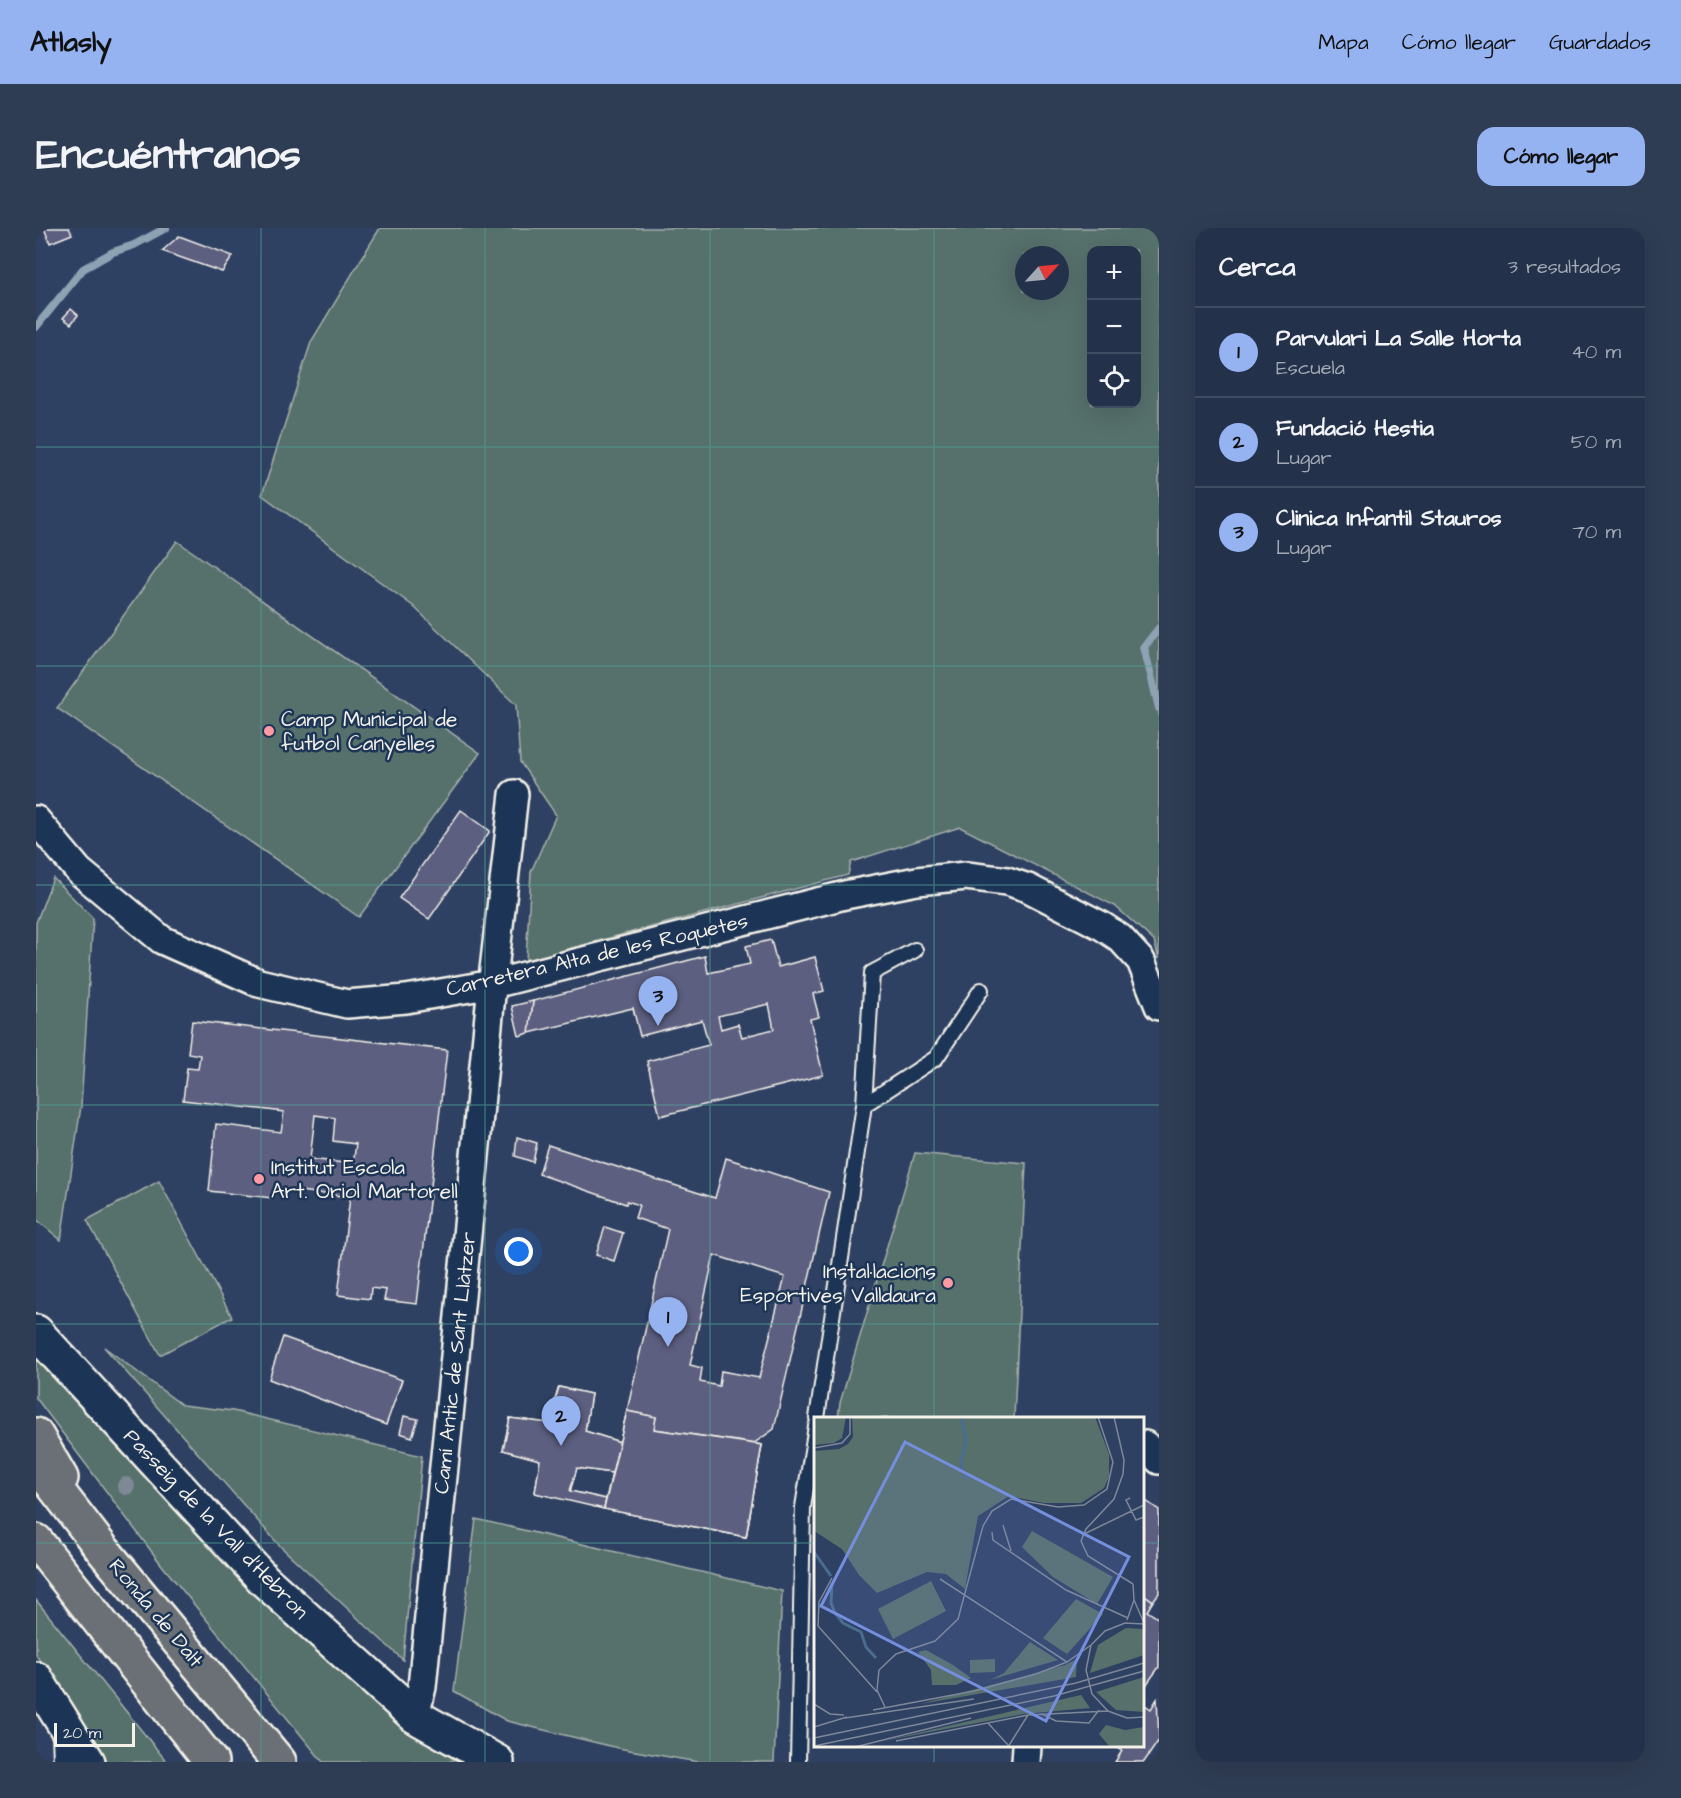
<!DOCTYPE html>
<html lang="es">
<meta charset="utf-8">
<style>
:root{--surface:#23314a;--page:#2f3d54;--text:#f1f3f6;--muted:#a3a9b5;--line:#404c62;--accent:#95b2f1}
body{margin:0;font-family:"Architects Daughter",sans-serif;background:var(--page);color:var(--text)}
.controls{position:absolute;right:18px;top:18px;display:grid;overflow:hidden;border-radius:12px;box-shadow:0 6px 24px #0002}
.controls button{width:54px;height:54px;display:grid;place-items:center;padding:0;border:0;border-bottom:2px solid var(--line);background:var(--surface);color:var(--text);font:30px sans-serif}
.compass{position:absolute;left:979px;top:18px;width:54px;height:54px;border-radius:50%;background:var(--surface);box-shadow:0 6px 24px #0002;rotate:63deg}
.scale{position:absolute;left:18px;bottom:15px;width:81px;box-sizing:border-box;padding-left:6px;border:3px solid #f4f1e8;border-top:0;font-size:16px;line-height:21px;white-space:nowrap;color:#f4f1e8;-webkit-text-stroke:4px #1d3557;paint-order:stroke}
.you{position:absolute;left:483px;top:1024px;width:21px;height:21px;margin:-15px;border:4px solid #fff;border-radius:50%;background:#1a73e8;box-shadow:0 0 0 9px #1a73e833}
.badge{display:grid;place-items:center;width:39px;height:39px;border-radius:50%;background:var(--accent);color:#111;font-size:20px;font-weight:700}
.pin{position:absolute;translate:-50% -50px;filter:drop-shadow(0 2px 3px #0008)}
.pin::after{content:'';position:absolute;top:32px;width:21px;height:18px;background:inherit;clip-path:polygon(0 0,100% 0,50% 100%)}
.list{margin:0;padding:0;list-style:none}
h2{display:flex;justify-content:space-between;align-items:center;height:78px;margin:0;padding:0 24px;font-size:26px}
h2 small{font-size:20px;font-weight:400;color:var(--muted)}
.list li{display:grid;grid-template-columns:39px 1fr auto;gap:18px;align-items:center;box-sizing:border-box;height:90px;padding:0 24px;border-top:2px solid var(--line)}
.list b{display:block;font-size:22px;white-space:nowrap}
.list p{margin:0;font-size:20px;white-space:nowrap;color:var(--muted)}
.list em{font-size:20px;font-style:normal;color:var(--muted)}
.icon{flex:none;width:33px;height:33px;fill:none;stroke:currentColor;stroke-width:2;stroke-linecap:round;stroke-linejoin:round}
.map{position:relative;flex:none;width:1123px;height:1534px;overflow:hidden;border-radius:18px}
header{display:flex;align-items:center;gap:36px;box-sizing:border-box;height:84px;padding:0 30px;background:var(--accent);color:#111}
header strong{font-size:28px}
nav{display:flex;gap:33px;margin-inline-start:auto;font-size:21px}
.intro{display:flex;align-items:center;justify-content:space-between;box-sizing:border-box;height:144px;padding:0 36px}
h1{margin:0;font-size:42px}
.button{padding:15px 27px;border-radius:18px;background:var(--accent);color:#111;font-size:21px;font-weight:700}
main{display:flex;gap:36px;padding:0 36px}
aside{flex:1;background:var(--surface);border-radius:18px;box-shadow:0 6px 24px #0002}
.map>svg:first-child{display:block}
.green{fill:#57706c;stroke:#a6b0aa;stroke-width:1.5;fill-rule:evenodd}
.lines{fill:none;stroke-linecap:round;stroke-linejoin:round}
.stream{stroke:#8da2b3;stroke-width:8}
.building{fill:#5d5f81;stroke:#f4f1e8;stroke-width:1.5;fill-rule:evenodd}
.lane-casing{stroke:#f4f1e8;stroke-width:18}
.street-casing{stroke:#f4f1e8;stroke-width:32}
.secondary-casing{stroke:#f4f1e8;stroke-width:38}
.highway-casing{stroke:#f4f1e8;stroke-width:38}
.lane{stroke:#1d3557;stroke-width:14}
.street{stroke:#1d3557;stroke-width:27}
.secondary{stroke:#1d3557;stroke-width:33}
.highway{stroke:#6b6f75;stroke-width:33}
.tree{fill:#7d8994}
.grid{fill:none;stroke:#549b93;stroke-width:1.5;stroke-opacity:0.55}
.poi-dot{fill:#ff9aa2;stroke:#1d3557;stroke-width:2}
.labels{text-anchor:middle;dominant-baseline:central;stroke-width:5;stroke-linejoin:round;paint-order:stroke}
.poi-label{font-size:21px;fill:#f4f1e8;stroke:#1d3557;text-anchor:start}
.street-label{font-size:21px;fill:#f4f1e8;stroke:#1d3557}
.inset-river{fill:none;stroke:#496d90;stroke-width:3}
.inset-road{fill:none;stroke:#7e8798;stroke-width:1.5}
.view{fill:#738fde;fill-opacity:0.15;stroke:#738fde;stroke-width:3}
.inset-edge{fill:none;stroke:#f4f1e8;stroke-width:3}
</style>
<header>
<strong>Atlasly</strong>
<nav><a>Mapa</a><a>Cómo llegar</a><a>Guardados</a></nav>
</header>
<div class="intro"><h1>Encuéntranos</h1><a class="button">Cómo llegar</a></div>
<main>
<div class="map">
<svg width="1123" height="1534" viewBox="0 0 1123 1534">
<rect width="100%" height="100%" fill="#2f4163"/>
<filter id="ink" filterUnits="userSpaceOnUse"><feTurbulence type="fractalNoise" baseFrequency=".0167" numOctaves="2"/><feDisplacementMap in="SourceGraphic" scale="12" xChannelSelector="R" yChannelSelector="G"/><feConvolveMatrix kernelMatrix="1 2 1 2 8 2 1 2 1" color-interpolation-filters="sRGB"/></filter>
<g filter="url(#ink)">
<!-- green -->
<g class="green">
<path d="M344 0H1123V731L1118 713 1079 678 924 599 815 634 812 647 490 732 495 644 520 587 484 534 480 477 377 378 226 267 275 114ZM1056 22H1100V176H1056ZM988 27H1024V63H988Z"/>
<polygon points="141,313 444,525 323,689 21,480"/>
<polygon points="17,650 57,690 45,878 25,1012 0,991 0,695"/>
<polygon points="879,925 990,935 978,1190 802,1190 804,1175"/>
<polygon points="123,953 196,1089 124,1127 51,992"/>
<polygon points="68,1119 146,1177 197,1183 386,1228 367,1432 244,1318"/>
<polygon points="0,1122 423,1530 412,1534 287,1534 125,1336 0,1170"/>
<polygon points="440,1291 746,1363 738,1534 662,1534 582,1520 471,1493 418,1463"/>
<polygon points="0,1372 131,1534 71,1534 0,1427"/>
</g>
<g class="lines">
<!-- stream -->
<g class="stream">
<polyline points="0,99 47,41 77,24 98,17 130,0"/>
<polyline points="1123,400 1108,419 1123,480"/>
</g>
</g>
<!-- building -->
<g class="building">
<polygon points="8,0 33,0 36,6 14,15"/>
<polygon points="143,8 197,28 186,44 126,23"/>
<polygon points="35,81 42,87 35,96 27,90"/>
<polygon points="425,582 454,603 393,691 363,670"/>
<path d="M735 712 742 739 779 729 788 763 777 766 783 789 774 791 787 847 624 888 611 833 673 817 666 792 604 808 597 780 493 805 497 773 669 728 672 745 714 736 710 718ZM733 776 738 801 706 809 702 796 685 801 682 788Z"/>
<polygon points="497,773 493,805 483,808 476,778"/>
<path d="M156 793 411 822 381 1076 348 1072 350 1062 335 1060 334 1071 302 1067 314 969 238 960 237 970 173 963 180 896 245 904 248 884 147 872 151 840 162 841 164 827 152 825ZM279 887 299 890 297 913 320 916 317 936 274 931Z"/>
<polygon points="481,909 501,915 497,934 479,928"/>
<path d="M512 917 679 970 690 930 793 964 738 1201 717 1216 726 1217 710 1309 499 1265 504 1232 467 1222 474 1190 512 1195 523 1159 555 1166 549 1203 584 1214 632 1001 599 990 603 977 591 973 590 976 503 946ZM678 1027 749 1049 723 1150 685 1143 683 1158 664 1154 666 1140 654 1137ZM541 1240 576 1245 570 1271 534 1263ZM628 1243 674 1254 666 1277 623 1267Z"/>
<polygon points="569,999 587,1005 578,1033 560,1027"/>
<polygon points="247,1109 366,1152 350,1197 233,1151"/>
<polygon points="523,1159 555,1166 549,1203 584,1214 576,1245 541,1240 534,1263 570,1271 568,1281 499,1265 504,1232 467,1222 474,1190 512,1195"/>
<polygon points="591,1183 620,1189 618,1201 726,1217 710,1309 568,1281"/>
<polygon points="591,1183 620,1189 618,1201 726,1217 710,1309 568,1281"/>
<polygon points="368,1188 382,1191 376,1209 364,1205"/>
<polygon points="1107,1271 1123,1282 1123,1365 1117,1373 1106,1365"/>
<polygon points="1106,1365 1117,1373 1111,1383 1123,1391 1123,1439 1108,1460"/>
<polygon points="1121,1471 1123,1512 1108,1534 1079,1534 1086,1523 1078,1518 1106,1518 1106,1475 1115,1481"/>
</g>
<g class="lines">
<defs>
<g id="lane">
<polyline points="828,877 900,830 945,762"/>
<polyline points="781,1190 828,877 836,745 879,722"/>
<polyline points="24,1506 25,1534"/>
<polyline points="762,1534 767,1279 780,1198"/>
</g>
<g id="street">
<polyline points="0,592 43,643 126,712 223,755 311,776 370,771 457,756 809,667 881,653 930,648 971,653 992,660 1066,698 1084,710 1105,733 1123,778"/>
<polyline points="1109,1217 1123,1232"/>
<polyline points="379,1488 386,1459 454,777 478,566"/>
<polyline points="990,1534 991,1518"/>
</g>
<g id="secondary">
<polyline points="0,1104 228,1352 379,1488 461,1534"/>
<polyline points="0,1451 52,1534"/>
</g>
<g id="highway">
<polyline points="0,1207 25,1250"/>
<polyline points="0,1235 67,1322 243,1534"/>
<polyline points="0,1313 175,1534"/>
</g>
</defs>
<!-- lane casing -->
<use href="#lane" class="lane-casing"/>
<!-- street casing -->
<use href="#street" class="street-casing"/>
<!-- secondary casing -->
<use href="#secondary" class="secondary-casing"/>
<!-- highway casing -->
<use href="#highway" class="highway-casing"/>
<!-- lane -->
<use href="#lane" class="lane"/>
<!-- street -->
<use href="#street" class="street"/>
<!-- secondary -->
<use href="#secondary" class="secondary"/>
<!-- highway -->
<use href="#highway" class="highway"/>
</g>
<!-- trees -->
<circle class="tree" cx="90" cy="1258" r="9"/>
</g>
<!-- grid -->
<path class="grid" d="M225 0V1534M449 0V1534M674 0V1534M898 0V1190M0 219H1123M0 438H1123M0 657H1123M0 877H1123M0 1096H1123M0 1315H780M1106 1315H1123M898 1518V1534"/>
<!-- markers -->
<g class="poi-dot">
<circle cx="233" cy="503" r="6"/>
<circle cx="223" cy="951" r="6"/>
<circle cx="912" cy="1055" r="6"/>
</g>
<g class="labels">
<!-- poi labels -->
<g class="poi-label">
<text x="245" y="491">Camp Municipal de<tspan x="245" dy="24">futbol Canyelles</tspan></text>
<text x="235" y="939">Institut Escola<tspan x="235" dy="24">Art. Oriol Martorell</tspan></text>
<text x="900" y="1043" text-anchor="end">Instal·lacions<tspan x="900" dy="24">Esportives Valldaura</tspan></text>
</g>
<!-- street labels -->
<g class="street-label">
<text transform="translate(561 727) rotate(-13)">Carretera Alta de les Roquetes</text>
<text transform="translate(419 1135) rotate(-84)">Camí Antic de Sant Llàtzer</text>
<text transform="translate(180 1296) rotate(46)">Passeig de la Vall d'Hebron</text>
<text transform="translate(120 1385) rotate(50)">Ronda de Dalt</text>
</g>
</g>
<!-- overview -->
<g transform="translate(778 1189)">
<rect width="330" height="330" fill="#2f4163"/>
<path d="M0 0H32L28 21 20 26 0 28ZM38 0H281L295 37V60L290 71 267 86H230L195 79 164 99 151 172 132 157 113 155 63 176 45 158 28 132 0 114V34L25 32 34 27 39 20ZM218 114 299 160 283 187 239 160 208 130ZM117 164 132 194 79 222 64 192ZM262 182 289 197 253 237 229 221ZM312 211 330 212V238L276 256 284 228ZM216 225 244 243 176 263 190 256ZM112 233 139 248 157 261 142 268H118L117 253 104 235ZM181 242V255L156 256V243ZM263 242 262 260 106 287 251 248ZM330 260V295L302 293 282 275ZM267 278 276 291 209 297 69 324ZM292 308 311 313 330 310V330H296L285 317Z" fill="#57706c"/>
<path class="inset-river" d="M147 0 152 23 147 48 151 59 166 62M0 135 17 159M18 166 17 186 21 196 29 206 47 215 52 230 62 241"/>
<path class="inset-road" d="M300 0 310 43 309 57 300 82 272 112 267 124 274 139 319 167M0 31 28 26 36 17V0M316 81 312 83 322 103 330 100M189 108 197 134M178 115 179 123 252 173 314 201M268 118 330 88M18 161 5 185 4 209 63 275M126 162 253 245M320 183 330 206M313 203 320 183 319 167M330 207 311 206 291 214 277 228 272 253 278 277 294 294 313 301 330 300M0 287 16 297 30 298M71 290 63 273 65 253 82 237 121 224 144 202 169 109 178 94 197 82 244 90 270 88 293 72 299 45 284 0M59 293 160 274 222 257 253 245 277 228M228 297 242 304 275 306 285 293M31 301 160 282M174 306 194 328M0 310 33 300M0 321 262 266 330 246M82 324 214 298 294 294M0 329 240 279 330 254M41 330 157 301M194 330 214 298"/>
<path class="view" d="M91 25 315 140 232 304 7 189Z"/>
<rect width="330" height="330" class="inset-edge"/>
</g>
</svg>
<div class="controls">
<button>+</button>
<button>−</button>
<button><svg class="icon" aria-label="locate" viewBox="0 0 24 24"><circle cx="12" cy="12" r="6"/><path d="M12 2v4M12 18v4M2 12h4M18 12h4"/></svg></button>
</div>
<svg class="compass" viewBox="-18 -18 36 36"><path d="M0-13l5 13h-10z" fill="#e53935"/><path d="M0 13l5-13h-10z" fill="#a3a9b5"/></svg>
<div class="scale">20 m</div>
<div class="you"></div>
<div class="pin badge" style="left:632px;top:1119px">1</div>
<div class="pin badge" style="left:525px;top:1218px">2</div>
<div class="pin badge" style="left:622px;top:798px">3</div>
</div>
<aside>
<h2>Cerca<small>3 resultados</small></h2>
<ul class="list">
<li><span class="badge">1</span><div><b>Parvulari La Salle Horta</b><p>Escuela</p></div><em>40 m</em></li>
<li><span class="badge">2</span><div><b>Fundació Hestia</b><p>Lugar</p></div><em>50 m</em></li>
<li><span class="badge">3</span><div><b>Clinica Infantil Stauros</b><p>Lugar</p></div><em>70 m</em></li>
</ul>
</aside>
</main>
